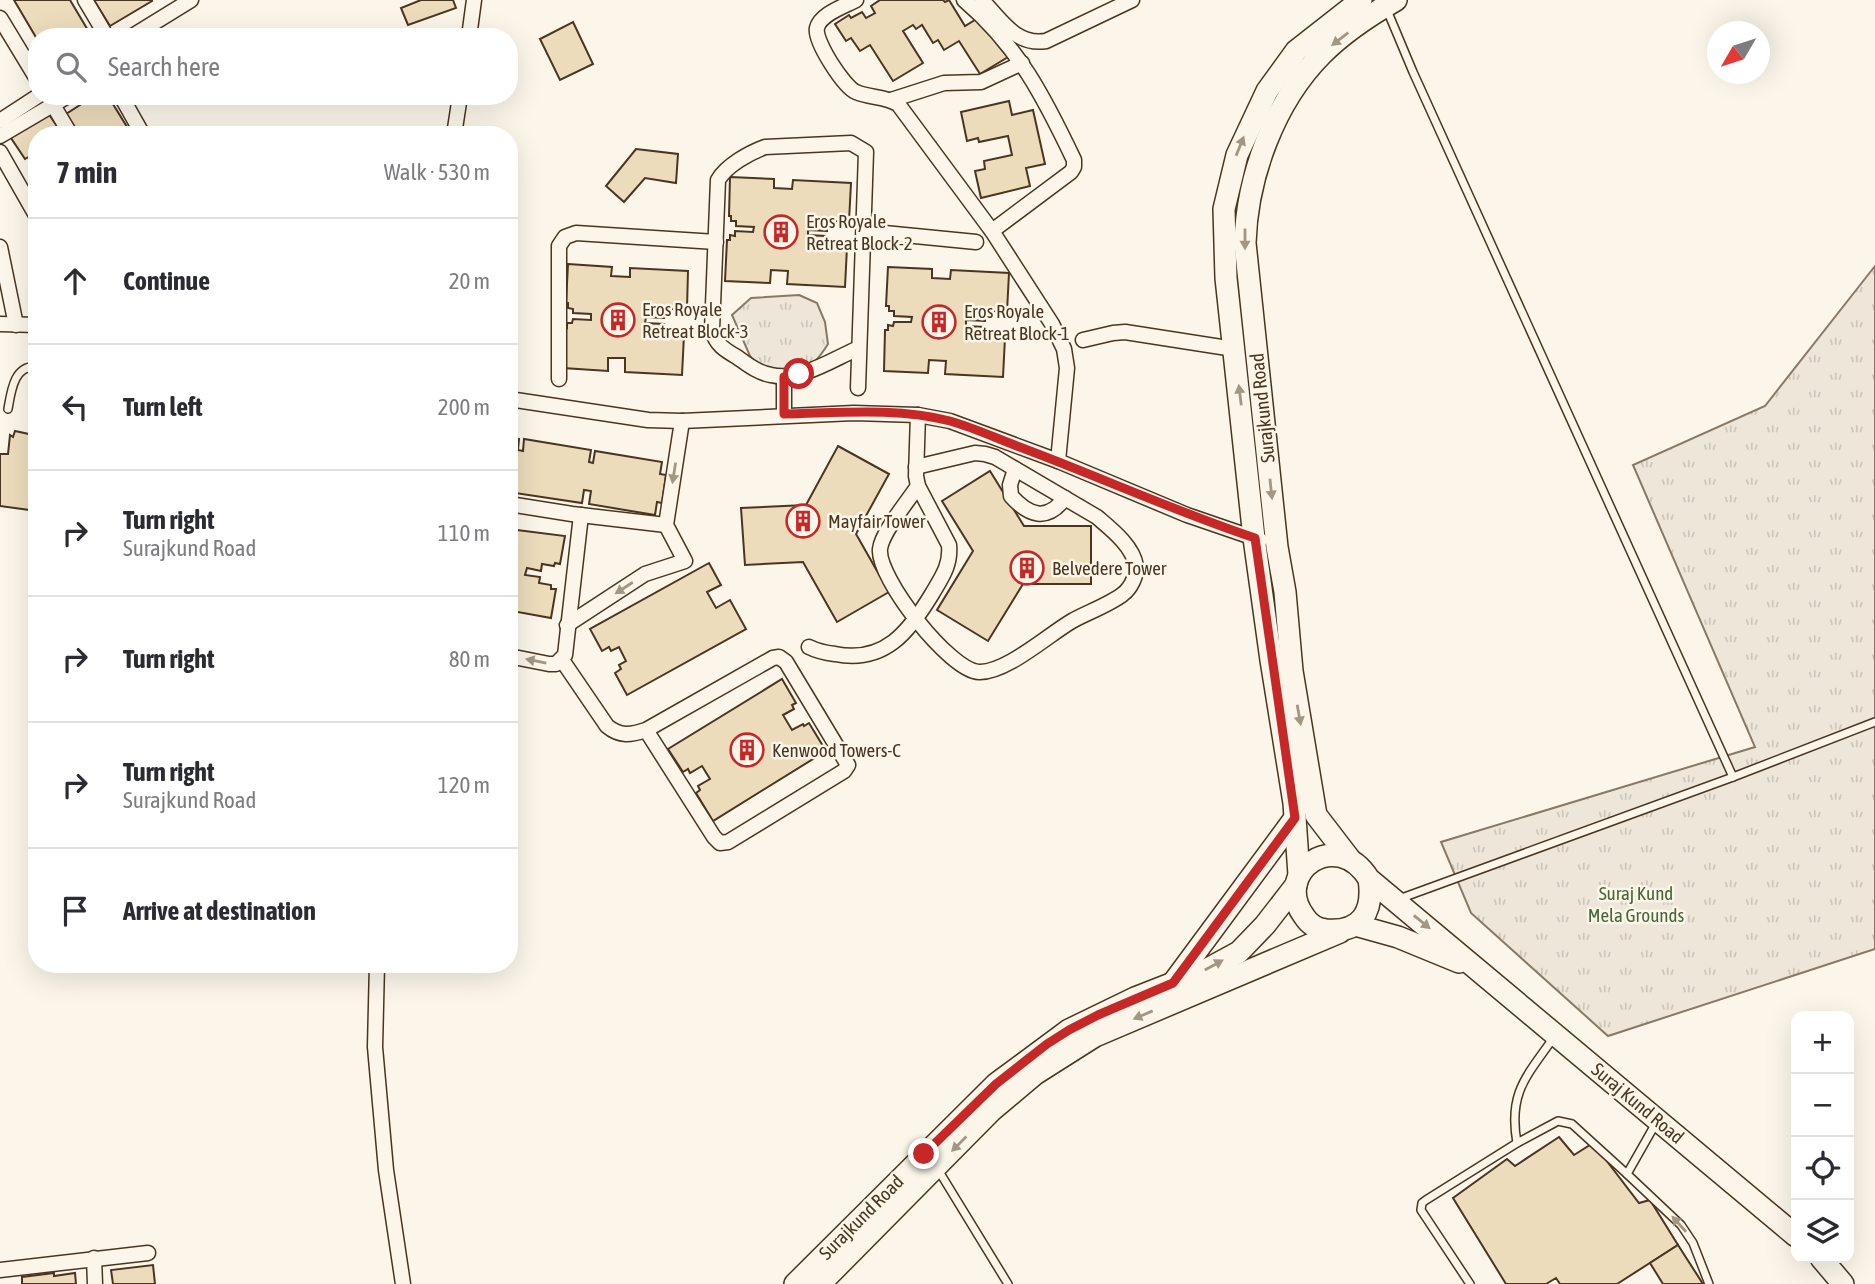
<!DOCTYPE html>
<meta charset="utf-8">
<style>
:root{--surface:#fff;--page:#f2f2f3;--text:#2b2b33;--muted:#7c7c81;--line:#e1e1e2}
body{margin:0;font-family:"Asap Condensed",sans-serif;background:var(--page);color:var(--text)}
.controls{position:absolute;right:21px;bottom:21px;display:grid;overflow:hidden;border-radius:14px;box-shadow:0 7px 28px #0002}
.controls button{width:63px;height:63px;display:grid;place-items:center;padding:0;border:0;border-bottom:2px solid var(--line);background:var(--surface);color:var(--text);font:35px sans-serif}
.compass{position:absolute;left:1707px;top:21px;width:63px;height:63px;border-radius:50%;background:var(--surface);box-shadow:0 7px 28px #0002;rotate:231deg}
.stop{position:absolute;width:21px;height:21px;margin:-16px;border:5px solid #c62828;border-radius:50%;background:#fff}
.stop.end{background:#c62828;border-color:#fff;box-shadow:0 2px 7px #0008}
.list{margin:0;padding:0;list-style:none}
h2{display:flex;justify-content:space-between;align-items:center;height:91px;margin:0;padding:0 28px;font-size:30px}
h2 small{font-size:23px;font-weight:400;color:var(--muted)}
.list li{display:grid;grid-template-columns:46px 1fr auto;gap:21px;align-items:center;box-sizing:border-box;height:126px;padding:0 28px;border-top:2px solid var(--line)}
.list b{display:block;font-size:26px;white-space:nowrap}
.list p{margin:0;font-size:23px;white-space:nowrap;color:var(--muted)}
.list em{font-size:23px;font-style:normal;color:var(--muted)}
.icon{flex:none;width:38px;height:38px;fill:none;stroke:currentColor;stroke-width:2;stroke-linecap:round;stroke-linejoin:round}
.map{position:relative;flex:none;width:1875px;height:1284px;overflow:hidden}
.search{position:absolute;background:var(--surface);box-shadow:0 7px 28px #0002;left:28px;top:28px;width:490px;height:77px;display:flex;align-items:center;gap:18px;box-sizing:border-box;padding:0 24px;border-radius:28px;color:var(--muted);font-size:26px}
.panel{position:absolute;background:var(--surface);box-shadow:0 7px 28px #0002;left:28px;top:126px;width:490px;height:847px;border-radius:28px}
.map>svg:first-child{display:block}
.park{fill:url(#park-tufts);stroke:#887966;stroke-width:2}
.building{fill:#ecdcbc;stroke:#4a3520;stroke-width:2}
.lines{fill:none;stroke-linecap:round;stroke-linejoin:round}
.lane-casing{stroke:#4a3520;stroke-width:10}
.street-casing{stroke:#4a3520;stroke-width:17}
.secondary-casing{stroke:#4a3520;stroke-width:24}
.lane{stroke:#fbf6e9;stroke-width:7}
.street{stroke:#fbf6e9;stroke-width:14}
.secondary{stroke:#fbf6e9;stroke-width:21}
.oneway{fill:#a29684}
.route{stroke:#c62828;stroke-width:9}
.labels{text-anchor:middle;dominant-baseline:central;stroke-width:5;stroke-linejoin:round;paint-order:stroke}
.poi-label{font-size:19px;fill:#4a3520;stroke:#fbf6e9;text-anchor:start}
.street-label{font-size:19px;fill:#4a3520;stroke:#fbf6e9}
.park-label{font-size:19px;fill:#436837;stroke:#fbf6e9}
</style>
<div class="map">
<svg width="1875" height="1284" viewBox="0 0 1875 1284">
<defs>
<pattern id="park-tufts" width="24" height="20" patternUnits="userSpaceOnUse" patternTransform="scale(1.75)"><rect width="24" height="20" fill="#ede6d9"/><path d="M3 7l-1-3M5 7V3M7 7l1-3M15 17l-1-3M17 17v-4M19 17l1-3" fill="none" stroke="#cdc6ba"/></pattern>
</defs>
<rect width="100%" height="100%" fill="#fbf6e9"/>
<!-- park -->
<g class="park">
<polygon points="1875,266 1875,949 1608,1036 1471,913 1441,842 1755,747 1633,465 1765,406"/>
<path d="M799 295 817 303 825 322 828 344C807 378 797 372 760 368L750 356 732 315 751 298Z"/>
</g>
<!-- building -->
<g class="building">
<polygon points="14,0 70,0 92,37 37,37 37,39"/>
<polygon points="94,0 152,0 152,1 110,26"/>
<polygon points="421,0 453,0 456,8 408,25 401,8"/>
<polygon points="880,0 943,0 945,2 949,0 965,26 978,18 1008,57 980,74 959,41 944,50 938,40 933,43 922,25 916,29 913,25 903,31 923,63 893,81 870,45 860,51 851,38 846,41 835,24 849,15 851,18 862,12 866,18 875,13 871,6"/>
<polygon points="573,22 593,64 560,80 540,39"/>
<polygon points="94,96 108,96 132,135 79,135 66,114"/>
<polygon points="1009,101 1012,115 1033,110 1045,164 1026,168 1030,186 981,198 975,171 985,169 984,161 1012,155 1008,136 979,142 978,138 967,141 961,112"/>
<polygon points="46,110 63,135 37,135 37,152 25,159 9,135"/>
<polygon points="636,149 678,154 676,183 645,178 624,202 606,186"/>
<polygon points="730,177 774,179 774,188 792,189 793,180 851,183 849,221 833,221 833,228 827,228 827,231 808,230 808,235 826,236 826,241 832,241 832,247 847,247 845,287 787,284 788,271 771,270 770,283 725,281 727,240 730,240 730,235 735,236 735,231 753,232 754,227 736,226 736,221 731,221 731,216 729,216"/>
<polygon points="568,264 612,267 611,276 630,277 630,268 688,271 687,309 670,309 670,316 664,315 664,318 646,317 645,323 664,324 663,328 669,329 669,334 684,335 682,375 625,372 625,358 608,358 608,371 563,368 565,327 567,328 567,323 572,323 573,319 591,320 591,314 573,313 573,309 568,308 568,303 566,303"/>
<polygon points="888,267 932,269 932,278 950,279 951,270 1009,273 1007,312 991,311 991,318 985,318 985,321 966,320 966,326 984,327 984,331 990,331 990,337 1005,338 1003,377 945,374 946,361 929,360 928,373 884,371 885,330 888,330 888,325 893,326 894,322 911,322 912,317 894,316 894,311 889,311 889,306 886,306"/>
<polygon points="37,393 37,511 0,506 0,454 8,454 10,435 13,437 15,431 29,434"/>
<polygon points="509,437 519,439 518,450 523,451 524,439 591,450 589,462 593,463 595,451 662,462 660,474 666,475 662,503 657,502 655,515 589,504 591,491 584,490 582,503 515,493 517,482 512,481 509,491"/>
<polygon points="838,446 889,474 856,534 889,592 837,622 803,562 745,565 741,508 806,505"/>
<polygon points="990,471 1024,526 1091,526 1091,584 1023,584 988,641 937,610 973,551 942,501"/>
<polygon points="509,529 565,536 560,564 555,563 554,566 542,564 541,571 527,568 525,575 540,577 539,583 551,585 551,589 556,589 551,618 512,611 512,608 509,608"/>
<polygon points="709,563 721,585 707,592 716,608 730,600 746,629 627,695 615,673 621,669 619,665 626,661 619,647 611,651 609,647 602,651 590,629"/>
<polygon points="782,679 796,703 792,705 794,709 783,715 792,730 803,724 804,726 809,723 826,751 713,821 696,793 700,790 698,786 710,779 702,766 690,773 688,769 683,772 668,749"/>
<polygon points="1559,1137 1574,1155 1593,1143 1639,1203 1650,1200 1678,1245 1617,1284 1560,1284 1556,1278 1546,1284 1506,1284 1453,1198 1507,1159 1515,1166"/>
<polygon points="1678,1245 1703,1284 1663,1284 1650,1263"/>
<polygon points="153,1265 155,1284 113,1284 111,1270"/>
<polygon points="54,1273 54,1276 75,1273 76,1284 22,1284 22,1277"/>
</g>
<g class="lines">
<defs>
<g id="lane">
<polyline points="1387,10 1413,72 1733,777"/>
<path d="M8 409C11 392 14 364 37 367"/>
<polyline points="1399,899 1733,777 1875,722"/>
<polyline points="1656,1123 1627,1174 1681,1225 1693,1243 1709,1284"/>
<path d="M1517 1143C1508 1092 1527 1076 1554 1037"/>
<polyline points="937,1168 1008,1284"/>
<polyline points="1470,1284 1421,1210 1422,1203 1426,1200 1517,1143 1558,1121 1572,1124 1627,1174"/>
</g>
<g id="street">
<polyline points="85,0 107,37"/>
<path d="M856 0C845 6 820 14 817 28 814 41 844 87 856 92 870 98 884 96 898 104L992 231 1052 324 1064 349 1067 368 1058 461"/>
<path d="M964 0C1018 46 1044 97 1074 160V167L1071 172 992 231"/>
<path d="M982 0C1001 20 1016 46 1046 41L1132 0"/>
<polyline points="0,18 37,79"/>
<polyline points="131,37 191,0"/>
<polyline points="469,37 474,0"/>
<polyline points="121,96 143,135"/>
<polyline points="891,100 944,83 981,82 1022,63"/>
<polyline points="53,105 71,135"/>
<polyline points="0,121 38,96"/>
<polyline points="454,135 460,96"/>
<polyline points="0,136 68,96"/>
<polyline points="0,152 37,217"/>
<polyline points="864,231 976,242"/>
<polyline points="0,247 16,325"/>
<polyline points="0,324 37,325"/>
<polyline points="1083,340 1113,333 1125,332 1234,349"/>
<polyline points="784,377 784,414"/>
<polyline points="559,379 559,246 565,237 576,233 716,242"/>
<path d="M858 388 866 152 851 143 765 147C749 153 727 165 718 180L712 330C716 345 725 350 737 357 747 364 758 373 771 375 800 382 833 359 859 348"/>
<polyline points="509,399 648,420 682,421 854,413 918,415 950,421 1058,461 1187,515 1260,540"/>
<path d="M916 467 975 453 985 454 995 457 1097 517C1111 529 1133 546 1136 566 1137 575 1131 588 1123 594 1109 605 1088 612 1072 621 1048 635 1006 673 979 672 950 671 877 578 880 549 882 532 908 501 918 486"/>
<path d="M1015 469 1010 485 1011 496C1029 516 1047 522 1065 498"/>
<polyline points="509,504 572,514 666,525"/>
<polyline points="567,625 645,574 685,561 666,525 682,421"/>
<path d="M809 647C817 651 826 653 835 654 884 664 909 632 932 594 942 577 951 565 949 545L918 486 916 476 918 415"/>
<polyline points="509,656 549,664 556,664 565,655 581,515"/>
<path d="M562 660 607 726C620 737 631 735 646 730L773 658 779 657 786 662 848 765 844 771 728 842 720 843 714 837 646 730"/>
<polyline points="377,964 375,1047 386,1170 403,1284"/>
<polyline points="94,1258 95,1284"/>
<polyline points="0,1270 148,1253"/>
</g>
<g id="secondary">
<path d="M1349 858 1316 815 1292 671 1285 592 1277 547 1245 243C1247 177 1274 102 1322 54 1343 33 1370 15 1396 0"/>
<polyline points="1299,875 1294,803 1271,660 1254,538 1226,278 1224,209 1237,155 1267,91 1296,51 1361,0"/>
<path d="M1369 879C1374 912 1361 933 1326 930 1317 929 1309 924 1304 916 1272 873 1336 826 1369 879L1796 1236"/>
<polyline points="1355,925 1398,937 1459,962"/>
<polyline points="1173,983 1295,818"/>
<polyline points="1821,1258 1843,1284"/>
<polyline points="795,1284 996,1084 1069,1030 1135,998 1204,971 1239,952 1265,925 1296,885"/>
<polyline points="820,1284 991,1111 1035,1074 1095,1036 1340,932"/>
</g>
</defs>
<!-- lane casing -->
<use href="#lane" class="lane-casing"/>
<!-- street casing -->
<use href="#street" class="street-casing"/>
<!-- secondary casing -->
<use href="#secondary" class="secondary-casing"/>
<!-- lane -->
<use href="#lane" class="lane"/>
<!-- street -->
<use href="#street" class="street"/>
<!-- secondary -->
<use href="#secondary" class="secondary"/>
</g>
<!-- one-way arrows -->
<defs><path id="oneway-solid" d="M-6-.8H1V-3.2L6.5 0L1 3.2V.8H-6Z" transform="scale(1.75)"/></defs>
<g class="oneway">
<use href="#oneway-solid" transform="translate(1340 39) rotate(142)"/>
<use href="#oneway-solid" transform="translate(1240 146) rotate(-68)"/>
<use href="#oneway-solid" transform="translate(1245 239) rotate(90)"/>
<use href="#oneway-solid" transform="translate(1240 395) rotate(-97)"/>
<use href="#oneway-solid" transform="translate(674 473) rotate(99)"/>
<use href="#oneway-solid" transform="translate(1271 489) rotate(84)"/>
<use href="#oneway-solid" transform="translate(624 588) rotate(147)"/>
<use href="#oneway-solid" transform="translate(536 661) rotate(-169)"/>
<use href="#oneway-solid" transform="translate(1299 715) rotate(80)"/>
<use href="#oneway-solid" transform="translate(1422 922) rotate(39)"/>
<use href="#oneway-solid" transform="translate(1214 965) rotate(-29)"/>
<use href="#oneway-solid" transform="translate(1143 1015) rotate(157)"/>
<use href="#oneway-solid" transform="translate(959 1144) rotate(135)"/>
<use href="#oneway-solid" transform="translate(1679 1224) rotate(-132)"/>
</g>
<g class="lines">
<!-- route -->
<path class="route" d="M799 374 784 377V414C838 413 897 407 950 421 975 428 1000 440 1025 449 1102 478 1177 512 1255 538L1295 818 1173 983 1098 1015 1069 1030 1047 1044 996 1084 924 1154"/>
</g>
<!-- icons -->
<defs>
<symbol id="building-ring" viewBox="-11 -11 22 22"><circle r="9.5" fill="#fbf6e9" stroke="#c62828" stroke-width="1.5"/><path d="M-4-6H4V6H1V3H-1V6H-4ZM-2.5-4.3h1.7v1.8h-1.7ZM.8-4.3h1.7v1.8H.8ZM-2.5-1h1.7V.8h-1.7ZM.8-1h1.7V.8H.8Z" fill="#c62828"/></symbol>
</defs>
<g fill-rule="evenodd">
<use href="#building-ring" x="762" y="213" width="38" height="38"/>
<use href="#building-ring" x="599" y="301" width="38" height="38"/>
<use href="#building-ring" x="920" y="303" width="38" height="38"/>
<use href="#building-ring" x="784" y="502" width="38" height="38"/>
<use href="#building-ring" x="1008" y="549" width="38" height="38"/>
<use href="#building-ring" x="728" y="731" width="38" height="38"/>
</g>
<g class="labels">
<!-- poi labels -->
<g class="poi-label">
<text x="806" y="221">Eros Royale<tspan x="806" dy="22">Retreat Block-2</tspan></text>
<text x="642" y="309">Eros Royale<tspan x="642" dy="22">Retreat Block-3</tspan></text>
<text x="964" y="311">Eros Royale<tspan x="964" dy="22">Retreat Block-1</tspan></text>
<text x="828" y="521">Mayfair Tower</text>
<text x="1052" y="568">Belvedere Tower</text>
<text x="772" y="750">Kenwood Towers-C</text>
</g>
<!-- street labels -->
<g class="street-label">
<text transform="translate(1262 408) rotate(-96)">Surajkund Road</text>
<text transform="translate(1638 1103) rotate(40)">Suraj Kund Road</text>
<text transform="translate(861 1217) rotate(-45)">Surajkund Road</text>
</g>
<!-- park labels -->
<g class="park-label">
<text x="1636" y="893">Suraj Kund<tspan x="1636" dy="22">Mela Grounds</tspan></text>
</g>
</g>
</svg>
<div class="controls">
<button>+</button>
<button>−</button>
<button><svg class="icon" aria-label="locate" viewBox="0 0 24 24"><circle cx="12" cy="12" r="6"/><path d="M12 2v4M12 18v4M2 12h4M18 12h4"/></svg></button>
<button><svg class="icon" aria-label="layers" viewBox="0 0 24 24"><path d="M12 4l9 5-9 5-9-5zM3 14l9 5 9-5"/></svg></button>
</div>
<svg class="compass" viewBox="-18 -18 36 36"><path d="M0-13l5 13h-10z" fill="#e53935"/><path d="M0 13l5-13h-10z" fill="#7c7c81"/></svg>
<div class="stop" style="left:799px;top:374px"></div>
<div class="stop end" style="left:924px;top:1154px"></div>
<div class="search"><svg class="icon" aria-label="search" viewBox="0 0 24 24"><circle cx="10" cy="10" r="6"/><path d="M15 15l6 6"/></svg>Search here</div>
<section class="panel">
<h2>7 min<small>Walk · 530 m</small></h2>
<ul class="list">
<li><svg class="icon" aria-label="ahead" viewBox="0 0 24 24"><path d="M12 20V5M6 11l6-6 6 6"/></svg><div><b>Continue</b></div><em>20 m</em></li>
<li><svg class="icon" aria-label="left" viewBox="0 0 24 24"><path d="M17 20v-9H6M10 6l-5 5 5 5"/></svg><div><b>Turn left</b></div><em>200 m</em></li>
<li><svg class="icon" aria-label="right" viewBox="0 0 24 24"><path d="M7 20v-9h11M14 6l5 5-5 5"/></svg><div><b>Turn right</b><p>Surajkund Road</p></div><em>110 m</em></li>
<li><svg class="icon" aria-label="right" viewBox="0 0 24 24"><path d="M7 20v-9h11M14 6l5 5-5 5"/></svg><div><b>Turn right</b></div><em>80 m</em></li>
<li><svg class="icon" aria-label="right" viewBox="0 0 24 24"><path d="M7 20v-9h11M14 6l5 5-5 5"/></svg><div><b>Turn right</b><p>Surajkund Road</p></div><em>120 m</em></li>
<li><svg class="icon" aria-label="arrive" viewBox="0 0 24 24"><path d="M6 21V4h12l-3 4 3 4H6"/></svg><div><b>Arrive at destination</b></div></li>
</ul>
</section>
</div>
